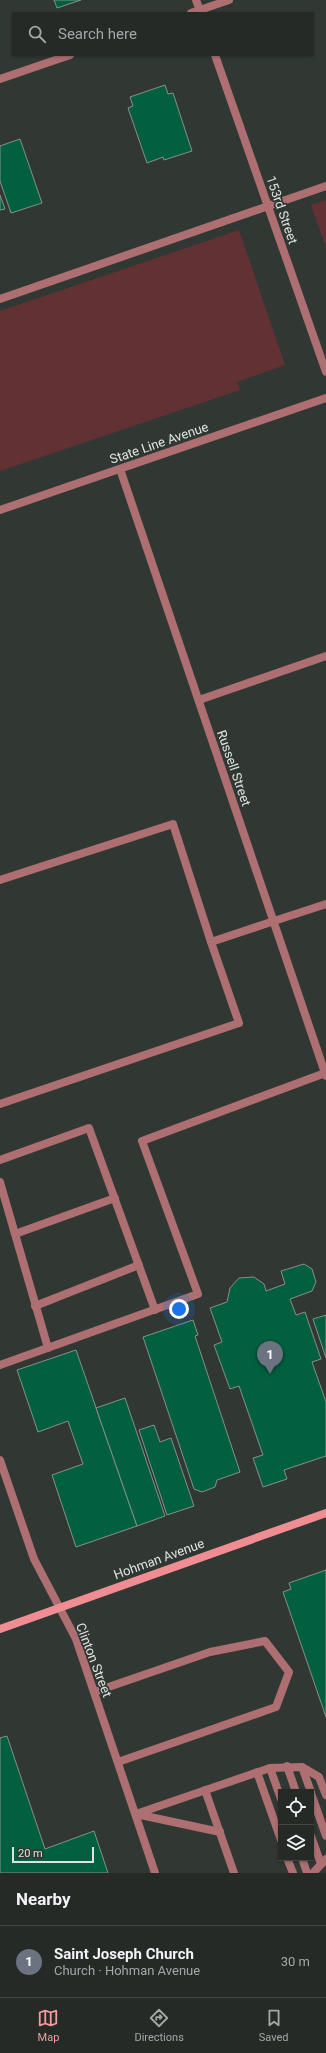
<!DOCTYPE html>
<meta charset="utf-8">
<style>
:root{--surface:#252a27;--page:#2d322f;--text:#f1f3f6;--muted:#a3a7a7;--line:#424644;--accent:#f59b9e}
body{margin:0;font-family:Roboto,sans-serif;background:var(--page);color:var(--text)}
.controls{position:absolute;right:12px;bottom:12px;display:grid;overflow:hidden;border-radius:0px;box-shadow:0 1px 3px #0004}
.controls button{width:36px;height:36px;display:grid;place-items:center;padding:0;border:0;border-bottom:1px solid var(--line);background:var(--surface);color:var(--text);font:20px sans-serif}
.scale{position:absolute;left:12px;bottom:10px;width:82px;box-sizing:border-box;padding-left:4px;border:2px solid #dee3e0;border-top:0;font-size:11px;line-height:14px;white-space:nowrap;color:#dee3e0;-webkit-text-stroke:3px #313834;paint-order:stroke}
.you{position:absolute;left:179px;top:1309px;width:14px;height:14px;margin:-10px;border:3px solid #fff;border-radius:50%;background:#1a73e8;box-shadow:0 0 0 6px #1a73e833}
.badge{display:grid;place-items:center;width:26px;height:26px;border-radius:50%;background:var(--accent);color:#fff;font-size:13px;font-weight:700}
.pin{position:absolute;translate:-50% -33px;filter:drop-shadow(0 1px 2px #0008)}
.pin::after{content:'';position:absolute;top:21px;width:14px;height:12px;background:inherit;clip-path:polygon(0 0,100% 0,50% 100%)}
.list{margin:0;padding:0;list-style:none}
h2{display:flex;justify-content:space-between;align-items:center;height:52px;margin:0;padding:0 16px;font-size:17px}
h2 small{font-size:13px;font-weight:400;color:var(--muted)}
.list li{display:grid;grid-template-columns:26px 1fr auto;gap:12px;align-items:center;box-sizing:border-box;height:72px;padding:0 16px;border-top:1px solid var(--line)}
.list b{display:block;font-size:15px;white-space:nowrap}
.list p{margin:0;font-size:13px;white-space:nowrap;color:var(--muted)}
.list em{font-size:13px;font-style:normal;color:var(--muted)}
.icon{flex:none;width:22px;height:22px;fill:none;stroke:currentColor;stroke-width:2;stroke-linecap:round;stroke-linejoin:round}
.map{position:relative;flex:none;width:326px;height:1873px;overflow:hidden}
.search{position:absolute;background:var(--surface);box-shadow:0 1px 3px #0004;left:12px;right:12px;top:12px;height:44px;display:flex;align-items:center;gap:10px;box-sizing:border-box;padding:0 14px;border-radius:0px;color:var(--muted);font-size:15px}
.sheet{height:124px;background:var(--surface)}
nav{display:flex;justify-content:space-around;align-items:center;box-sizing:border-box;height:56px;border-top:1px solid var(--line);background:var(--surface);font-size:11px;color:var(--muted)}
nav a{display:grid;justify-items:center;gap:2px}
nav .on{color:var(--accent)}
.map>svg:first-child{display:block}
.green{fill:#623134}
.building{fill:#026040;stroke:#87908b}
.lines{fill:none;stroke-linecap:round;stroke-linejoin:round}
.service{stroke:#ad6f71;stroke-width:8}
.minor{stroke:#ad6f71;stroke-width:8}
.tertiary{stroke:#ad6f71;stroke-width:8}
.secondary{stroke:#f08d92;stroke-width:8}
.labels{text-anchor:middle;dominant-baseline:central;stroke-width:3.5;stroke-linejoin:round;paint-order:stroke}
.street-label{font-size:13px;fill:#dee3e0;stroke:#313834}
</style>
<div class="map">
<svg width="326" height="1873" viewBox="0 0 326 1873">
<rect width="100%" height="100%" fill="#313834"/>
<!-- green -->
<g class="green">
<polygon points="326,200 326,248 311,205"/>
<polygon points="239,230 285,365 237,382 240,390 0,471 0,311"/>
</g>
<!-- building -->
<g class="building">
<polygon points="54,0 81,0 57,8"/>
<polygon points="165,85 168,94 173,93 192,151 164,160 163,157 147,163 128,108 133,106 130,97"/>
<polygon points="20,139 42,203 11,213 0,181 0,146"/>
<polygon points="0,195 5,209 0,210"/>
<polygon points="304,1264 312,1269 316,1282 312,1291 290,1299 296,1315 305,1312 321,1359 312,1362 326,1402 326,1456 284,1470 287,1479 263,1487 253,1458 263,1455 239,1386 230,1389 214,1345 222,1342 210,1308 227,1302 230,1288 239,1278 254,1277 264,1284 266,1291 285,1284 281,1271"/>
<polygon points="326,1315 326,1358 313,1319"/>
<polygon points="193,1320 198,1335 195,1336 240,1472 217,1480 215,1487 202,1492 194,1489 143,1337"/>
<polygon points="76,1350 137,1526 76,1547 52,1475 83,1464 68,1421 38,1432 17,1370"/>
<polygon points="125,1398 165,1516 137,1526 96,1408"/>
<polygon points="154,1425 160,1442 171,1438 194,1506 167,1515 139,1430"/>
<polygon points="326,1570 326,1717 283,1592 291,1589 289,1583"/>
<polygon points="7,1736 45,1849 94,1831 108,1873 0,1873 0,1738"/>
</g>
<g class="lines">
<!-- service -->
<g class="service">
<polyline points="0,299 326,186"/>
<polyline points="199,700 326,656"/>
<polyline points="0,880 173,824 211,942 274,921"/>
<polyline points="0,1104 239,1023 211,942"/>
<polyline points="0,1160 89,1128 155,1310"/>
<polyline points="0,1182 48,1348"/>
<polyline points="15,1234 115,1198"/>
<polyline points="35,1306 139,1265"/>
<polyline points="0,1365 198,1294 142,1141 325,1073"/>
<polyline points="94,1692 210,1652 265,1641 289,1672 276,1707 118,1762"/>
<polyline points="287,1766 296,1792"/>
<polyline points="302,1767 311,1792"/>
<polyline points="270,1768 281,1799"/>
<polyline points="257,1772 281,1840"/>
<polyline points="205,1790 234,1873"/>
<polyline points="311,1793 326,1836"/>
<polyline points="136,1814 270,1768 302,1767 319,1777 326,1795"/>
<polyline points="136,1814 220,1832"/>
<polyline points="311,1836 321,1864"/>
<polyline points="287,1858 293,1873"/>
<polyline points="302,1858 307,1873"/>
<polyline points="151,1861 155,1873"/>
<polyline points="313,1873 326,1859"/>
</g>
<!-- minor -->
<g class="minor">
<polyline points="196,0 201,13"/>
<polyline points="191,13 229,0"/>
<polyline points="215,55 326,372"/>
<polyline points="0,79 70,55"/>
<polyline points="120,469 326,1076"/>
<polyline points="274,921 326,904"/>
<polyline points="0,1460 34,1559 76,1639 151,1861"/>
</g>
<!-- tertiary -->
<polyline class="tertiary" points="0,510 326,398"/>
<!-- secondary -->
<polyline class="secondary" points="0,1629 326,1513"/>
</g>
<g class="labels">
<!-- street labels -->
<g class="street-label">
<text transform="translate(282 210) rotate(71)">153rd Street</text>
<text transform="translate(159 443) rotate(-19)">State Line Avenue</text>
<text transform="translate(234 768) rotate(71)">Russell Street</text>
<text transform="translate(159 1559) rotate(-20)">Hohman Avenue</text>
<text transform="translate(94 1660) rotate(69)">Clinton Street</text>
</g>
</g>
</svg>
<div class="controls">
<button><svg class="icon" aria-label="locate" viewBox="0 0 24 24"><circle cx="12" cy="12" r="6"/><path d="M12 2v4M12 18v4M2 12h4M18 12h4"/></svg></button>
<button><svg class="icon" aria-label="layers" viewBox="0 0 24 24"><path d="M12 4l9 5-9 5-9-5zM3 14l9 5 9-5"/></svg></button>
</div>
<div class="scale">20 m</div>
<div class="you"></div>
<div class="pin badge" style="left:270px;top:1374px;background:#6b7280">1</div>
<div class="search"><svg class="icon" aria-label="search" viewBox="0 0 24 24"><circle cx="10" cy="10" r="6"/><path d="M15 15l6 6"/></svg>Search here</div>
</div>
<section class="sheet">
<h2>Nearby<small></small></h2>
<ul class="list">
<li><span class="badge" style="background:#6b7280">1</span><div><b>Saint Joseph Church</b><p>Church · Hohman Avenue</p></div><em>30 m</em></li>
</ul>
</section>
<nav>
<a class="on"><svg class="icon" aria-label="map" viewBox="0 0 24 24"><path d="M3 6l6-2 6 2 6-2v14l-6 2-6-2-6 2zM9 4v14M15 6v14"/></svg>Map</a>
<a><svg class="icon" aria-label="directions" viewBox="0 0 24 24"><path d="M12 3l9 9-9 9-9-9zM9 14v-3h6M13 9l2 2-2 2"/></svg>Directions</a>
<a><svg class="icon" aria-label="saved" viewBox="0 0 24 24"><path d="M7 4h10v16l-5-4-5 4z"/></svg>Saved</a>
</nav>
